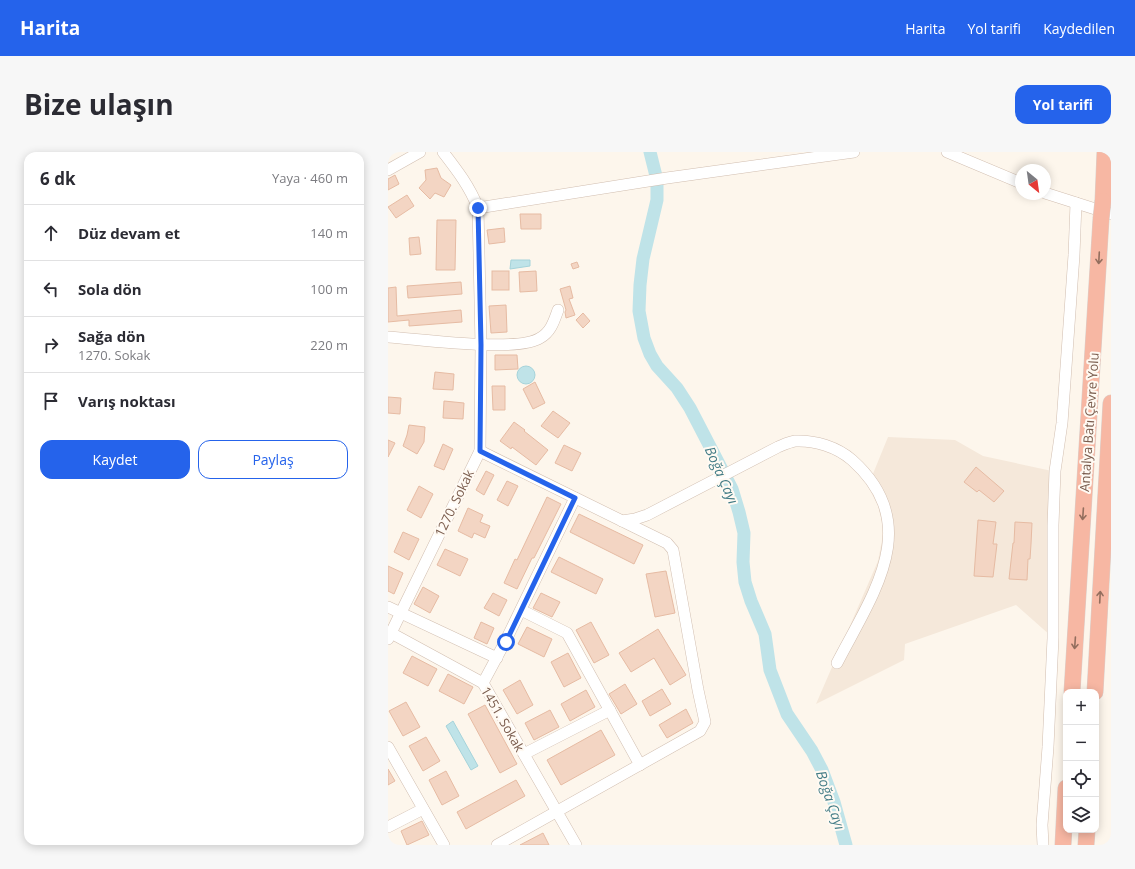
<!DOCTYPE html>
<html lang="tr">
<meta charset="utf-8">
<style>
:root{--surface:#fff;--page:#f7f7f7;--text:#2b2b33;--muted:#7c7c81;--line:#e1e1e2;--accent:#2563eb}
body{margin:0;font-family:"Open Sans",sans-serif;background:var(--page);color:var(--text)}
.controls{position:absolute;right:12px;bottom:12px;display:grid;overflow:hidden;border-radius:8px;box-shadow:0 2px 10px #0003}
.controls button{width:36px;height:36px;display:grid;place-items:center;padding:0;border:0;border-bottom:1px solid var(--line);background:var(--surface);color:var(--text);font:20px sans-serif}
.compass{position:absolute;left:627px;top:12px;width:36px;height:36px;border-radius:50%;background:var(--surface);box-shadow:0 2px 10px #0003;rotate:151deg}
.stop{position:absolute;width:12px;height:12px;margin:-9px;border:3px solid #2563eb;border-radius:50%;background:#fff}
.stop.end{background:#2563eb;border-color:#fff;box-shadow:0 1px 4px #0008}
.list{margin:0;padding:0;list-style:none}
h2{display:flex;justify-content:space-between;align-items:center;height:52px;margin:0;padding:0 16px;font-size:17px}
h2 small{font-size:13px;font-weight:400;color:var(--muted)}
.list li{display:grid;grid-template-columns:26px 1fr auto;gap:12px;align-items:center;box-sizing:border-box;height:56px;padding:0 16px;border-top:1px solid var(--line)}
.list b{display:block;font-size:15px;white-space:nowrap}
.list p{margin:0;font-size:13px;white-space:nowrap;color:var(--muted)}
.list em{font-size:13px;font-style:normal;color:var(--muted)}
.actions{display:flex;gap:8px;padding:12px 16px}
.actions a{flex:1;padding:9px 0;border:1px solid var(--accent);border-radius:12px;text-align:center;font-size:14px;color:var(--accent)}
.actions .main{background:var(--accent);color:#fff}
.icon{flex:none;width:22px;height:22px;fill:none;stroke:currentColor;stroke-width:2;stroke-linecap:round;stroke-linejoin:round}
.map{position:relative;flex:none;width:723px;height:693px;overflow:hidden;border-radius:12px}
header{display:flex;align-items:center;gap:24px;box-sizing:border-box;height:56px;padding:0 20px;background:var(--accent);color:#fff}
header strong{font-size:19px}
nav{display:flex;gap:22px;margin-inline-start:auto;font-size:14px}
.intro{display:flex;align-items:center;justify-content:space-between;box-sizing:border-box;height:96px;padding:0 24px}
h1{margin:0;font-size:28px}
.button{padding:10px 18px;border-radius:12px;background:var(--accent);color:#fff;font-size:14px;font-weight:700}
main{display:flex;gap:24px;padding:0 24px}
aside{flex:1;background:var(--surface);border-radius:12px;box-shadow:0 2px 10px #0003}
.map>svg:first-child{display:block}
.residential{fill:#f5e8da}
.water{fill:#bfe3e8;stroke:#a5d3da}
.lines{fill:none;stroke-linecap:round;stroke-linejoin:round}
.river{stroke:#bfe3e8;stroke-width:13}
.building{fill:#f3d5c3;stroke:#e6bba3}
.minor-casing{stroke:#d1beb0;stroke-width:12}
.highway-casing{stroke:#dad1cd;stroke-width:17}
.minor{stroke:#fff;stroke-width:11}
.highway{stroke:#f7b7a3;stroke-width:16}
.highway-bridge-casing{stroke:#dad1cd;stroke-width:17;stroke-linecap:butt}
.highway-bridge{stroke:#f7b7a3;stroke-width:16}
.oneway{stroke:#936e5e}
.route{stroke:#2563eb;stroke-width:5}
.labels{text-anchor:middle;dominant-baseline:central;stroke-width:4;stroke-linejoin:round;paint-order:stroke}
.street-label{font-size:13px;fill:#7a5c4d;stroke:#fffaf3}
.water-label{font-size:14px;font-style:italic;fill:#437c86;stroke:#fffaf3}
</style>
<header>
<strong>Harita</strong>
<nav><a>Harita</a><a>Yol tarifi</a><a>Kaydedilen</a></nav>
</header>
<div class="intro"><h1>Bize ulaşın</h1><a class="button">Yol tarifi</a></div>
<main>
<aside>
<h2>6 dk<small>Yaya · 460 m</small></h2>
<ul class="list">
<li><svg class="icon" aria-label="ahead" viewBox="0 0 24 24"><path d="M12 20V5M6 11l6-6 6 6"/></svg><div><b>Düz devam et</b></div><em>140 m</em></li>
<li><svg class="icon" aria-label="left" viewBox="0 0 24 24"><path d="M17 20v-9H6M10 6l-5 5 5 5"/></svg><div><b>Sola dön</b></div><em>100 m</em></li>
<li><svg class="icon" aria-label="right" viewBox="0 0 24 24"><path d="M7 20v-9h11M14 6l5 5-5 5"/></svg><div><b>Sağa dön</b><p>1270. Sokak</p></div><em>220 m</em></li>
<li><svg class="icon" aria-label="arrive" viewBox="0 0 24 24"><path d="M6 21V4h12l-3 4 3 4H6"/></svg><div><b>Varış noktası</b></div></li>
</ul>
<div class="actions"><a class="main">Kaydet</a><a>Paylaş</a></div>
</aside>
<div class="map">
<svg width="723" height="693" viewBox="0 0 723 693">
<rect width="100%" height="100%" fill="#fdf6ec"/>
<!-- residential -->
<polygon class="residential" points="500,285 567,288 595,304 664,319 663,484 628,453 517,492 516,508 428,552 490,409 496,378 490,354 480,334"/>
<!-- water -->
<g class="water">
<polygon points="123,108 142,108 142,114 122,117"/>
<circle cx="138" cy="223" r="9"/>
<polygon points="65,569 90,614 83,618 58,574"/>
</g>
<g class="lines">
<!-- river -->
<polyline class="river" points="262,0 269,28 269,48 255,107 252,133 251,159 256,186 262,202 269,214 289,236 302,256 344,337 351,360 356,381 355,410 357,430 363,449 377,482 382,518 399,562 424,599 434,618 446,650 458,693"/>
</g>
<!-- building -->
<g class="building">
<polygon points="49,16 53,26 63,33 56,45 47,41 42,47 31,36 38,28 37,18"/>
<polygon points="7,23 11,32 0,38 0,27"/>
<polygon points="19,43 26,54 8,66 0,55"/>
<polygon points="132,62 153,62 153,77 133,77"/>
<polygon points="49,68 68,68 67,118 48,118"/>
<polygon points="116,76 117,90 101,92 99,78"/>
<polygon points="31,85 33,102 22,103 21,86"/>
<polygon points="189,110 191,115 185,117 183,112"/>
<rect x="104" y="119" width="17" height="19"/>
<polygon points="148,119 149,139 132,140 131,120"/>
<polygon points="73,130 74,142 20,146 19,134"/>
<polygon points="182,134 185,146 181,147 187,163 178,166 177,160 178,158 172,137"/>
<polygon points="8,135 9,164 73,158 74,170 21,174 21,168 0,170 0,136"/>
<polygon points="118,153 119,180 103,181 101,154"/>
<polygon points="195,161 202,169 195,176 188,168"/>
<polygon points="107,203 129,203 130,217 107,218"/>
<polygon points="47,220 66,222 65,238 45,237"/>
<polygon points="147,230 157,251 145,257 135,237"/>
<polygon points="104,234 117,234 117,258 105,258"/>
<polygon points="0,245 13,246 12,262 0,261"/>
<polygon points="56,249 76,251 75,267 55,266"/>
<polygon points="165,259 182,271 170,286 153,274"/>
<polygon points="126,270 137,278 136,279 160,298 148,313 124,295 123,297 112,289"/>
<polygon points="21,273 37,275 36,290 29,302 15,294 19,283"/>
<polygon points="0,288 7,291 0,305"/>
<polygon points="55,292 65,297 56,318 46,314"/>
<polygon points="176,293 193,301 184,319 167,311"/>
<polygon points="588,315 616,339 606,350 591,338 589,340 576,330"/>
<polygon points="98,319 106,323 96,343 88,338"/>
<polygon points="119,329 130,334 120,354 109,348"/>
<polygon points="31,334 45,342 33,366 19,358"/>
<polygon points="159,345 173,352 146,406 144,406 129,437 116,431 127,407 129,408"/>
<polygon points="80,356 95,363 92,370 102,374 97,386 86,381 84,386 70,379"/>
<polygon points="191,362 255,393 246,412 182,380"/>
<polygon points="590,368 608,370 605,392 609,392 605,425 586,424"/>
<polygon points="627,370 644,371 643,392 642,407 640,407 639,428 621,427 625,391 626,391"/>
<polygon points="15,380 31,387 21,408 6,400"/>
<polygon points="57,397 80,407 72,424 49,413"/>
<polygon points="171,405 215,427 208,442 163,420"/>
<polygon points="0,414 15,421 6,442 0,439"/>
<polygon points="278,419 287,461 267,465 258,422"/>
<polygon points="35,435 51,444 42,461 26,452"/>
<polygon points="105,441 119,448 111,464 96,456"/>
<polygon points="153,441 172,450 164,465 145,456"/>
<polygon points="93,470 106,476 99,492 86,486"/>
<polygon points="203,470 221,503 206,511 188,478"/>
<polygon points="139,475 164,487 156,505 130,492"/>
<polygon points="270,477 298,523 282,533 266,506 243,520 231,501"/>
<polygon points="180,501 193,526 176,535 163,510"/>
<polygon points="24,504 49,517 40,534 15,521"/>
<polygon points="60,522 85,535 76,552 51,539"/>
<polygon points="132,528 145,553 129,562 115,538"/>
<polygon points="237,532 249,552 233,562 221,542"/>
<polygon points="274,537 283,552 262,564 254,549"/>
<polygon points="198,538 207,555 182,569 173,552"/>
<polygon points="18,550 32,575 15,584 1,559"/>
<polygon points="97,553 129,612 112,621 80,562"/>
<polygon points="298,557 305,571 279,586 271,573"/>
<polygon points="162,558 171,575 146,588 137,571"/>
<polygon points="213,578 227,603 173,633 159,608"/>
<polygon points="38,585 52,609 35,619 21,594"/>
<polygon points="0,617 7,629 0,633"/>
<polygon points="58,619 71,644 54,653 41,628"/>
<polygon points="128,628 137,644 78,677 69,660"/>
<polygon points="34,669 41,683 19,693 13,679"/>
<polygon points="155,681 161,693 132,693"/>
</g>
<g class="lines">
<defs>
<g id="minor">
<polyline points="559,0 633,31"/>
<polyline points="0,18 32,0"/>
<polyline points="657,41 723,62"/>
<polyline points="90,56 279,26 466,0"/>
<path d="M0 185C31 187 129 201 152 186 163 180 166 169 170 158"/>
<polyline points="92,299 279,391 285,398 310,538 317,570 312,579 109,693"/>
<path d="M234 369 247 367 259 363 390 295C395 293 401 290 407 289 427 288 449 295 464 308 537 373 484 443 449 511"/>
<polyline points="0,455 109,506"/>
<polyline points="133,458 179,481 252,613"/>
<polyline points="3,481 95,531 188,693"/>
<path d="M0 487 92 299 93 193 90 56C82 35 69 18 55 0"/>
<polyline points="95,531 117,490 187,346"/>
<polyline points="0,595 56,693"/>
<polyline points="136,602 222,558"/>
<polyline points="0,675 35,657"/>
<polyline points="655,693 654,673 660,595 665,486 665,373 667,319 674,271 686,103 688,51"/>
</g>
<g id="highway">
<polyline points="715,49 717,0"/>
<polyline points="684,540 713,67"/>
<polyline points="707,540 723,251"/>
<polyline points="675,693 678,636"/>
<polyline points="698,693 699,678"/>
</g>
</defs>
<!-- minor casing -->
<use href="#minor" class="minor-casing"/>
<!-- highway casing -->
<use href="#highway" class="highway-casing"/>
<!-- minor -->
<use href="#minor" class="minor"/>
<!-- highway -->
<use href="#highway" class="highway"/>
<defs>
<polyline id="highway-bridge" points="713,67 715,49"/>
</defs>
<!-- highway-bridge casing -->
<use href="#highway-bridge" class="highway-bridge-casing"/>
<!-- highway-bridge -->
<use href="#highway-bridge" class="highway-bridge"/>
</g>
<!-- one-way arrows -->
<defs><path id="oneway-shaft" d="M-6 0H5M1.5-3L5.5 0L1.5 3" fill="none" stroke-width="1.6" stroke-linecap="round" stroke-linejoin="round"/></defs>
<g class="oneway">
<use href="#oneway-shaft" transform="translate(711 106) rotate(93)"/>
<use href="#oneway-shaft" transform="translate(695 362) rotate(94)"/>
<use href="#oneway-shaft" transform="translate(712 445) rotate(-87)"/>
<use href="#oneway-shaft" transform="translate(687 491) rotate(94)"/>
</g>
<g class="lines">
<!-- route -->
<polyline class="route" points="90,56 93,193 92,299 187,346 118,490"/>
</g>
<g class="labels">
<!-- street labels -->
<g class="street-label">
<text transform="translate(701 270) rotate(-86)">Antalya Batı Çevre Yolu</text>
<text transform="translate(66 351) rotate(-64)">1270. Sokak</text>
<text transform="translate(115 567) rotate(60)">1451. Sokak</text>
</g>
<!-- water labels -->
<g class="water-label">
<text transform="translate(334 323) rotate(66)">Boğa Çayı</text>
<text transform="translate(443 648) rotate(71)">Boğa Çayı</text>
</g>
</g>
</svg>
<div class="controls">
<button>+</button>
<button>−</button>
<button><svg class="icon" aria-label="locate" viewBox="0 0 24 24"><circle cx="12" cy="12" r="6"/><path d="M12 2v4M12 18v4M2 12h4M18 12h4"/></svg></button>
<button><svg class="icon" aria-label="layers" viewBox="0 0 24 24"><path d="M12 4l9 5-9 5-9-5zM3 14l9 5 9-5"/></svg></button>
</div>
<svg class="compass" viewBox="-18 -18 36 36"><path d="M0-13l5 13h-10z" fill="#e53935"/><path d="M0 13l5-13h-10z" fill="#7c7c81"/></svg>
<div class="stop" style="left:118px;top:490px"></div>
<div class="stop end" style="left:90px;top:56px"></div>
</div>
</main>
